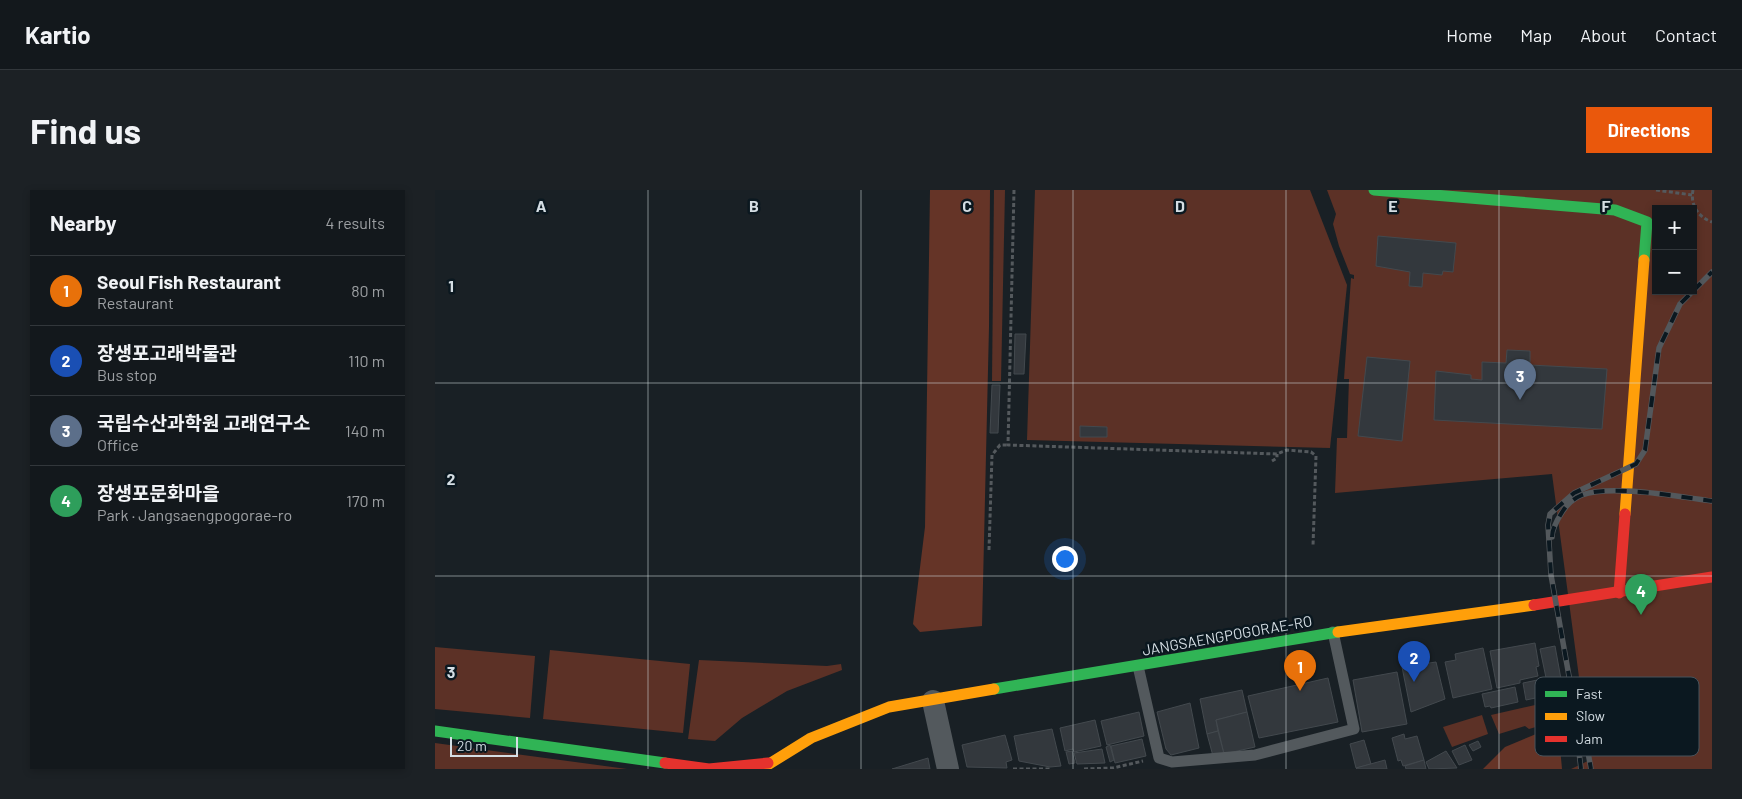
<!DOCTYPE html>
<meta charset="utf-8">
<style>
:root{--surface:#13181c;--page:#1c2125;--text:#f1f3f6;--muted:#9da0a3;--line:#32373b;--accent:#ea580c}
body{margin:0;font-family:Barlow,"Noto Sans KR",sans-serif;background:var(--page);color:var(--text)}
.controls{position:absolute;right:15px;top:15px;display:grid;overflow:hidden;border-radius:0px;box-shadow:0 2px 8px #0003}
.controls button{width:45px;height:45px;display:grid;place-items:center;padding:0;border:0;border-bottom:1px solid var(--line);background:var(--surface);color:var(--text);font:25px sans-serif}
.scale{position:absolute;left:15px;bottom:12px;width:68px;box-sizing:border-box;padding-left:5px;border:2px solid #d5dee4;border-top:0;font-size:14px;line-height:18px;white-space:nowrap;color:#d5dee4;-webkit-text-stroke:4px #0b1820;paint-order:stroke}
.you{position:absolute;left:629px;top:368px;width:18px;height:18px;margin:-12px;border:4px solid #fff;border-radius:50%;background:#1a73e8;box-shadow:0 0 0 8px #1a73e833}
.badge{display:grid;place-items:center;width:32px;height:32px;border-radius:50%;background:var(--accent);color:#fff;font-size:16px;font-weight:700}
.pin{position:absolute;translate:-50% -41px;filter:drop-shadow(0 1px 2px #0008)}
.pin::after{content:'';position:absolute;top:26px;width:18px;height:15px;background:inherit;clip-path:polygon(0 0,100% 0,50% 100%)}
.list{margin:0;padding:0;list-style:none}
h2{display:flex;justify-content:space-between;align-items:center;height:65px;margin:0;padding:0 20px;font-size:21px}
h2 small{font-size:16px;font-weight:400;color:var(--muted)}
.list li{display:grid;grid-template-columns:32px 1fr auto;gap:15px;align-items:center;box-sizing:border-box;height:70px;padding:0 20px;border-top:1px solid var(--line)}
.list b{display:block;font-size:19px;white-space:nowrap}
.list p{margin:0;font-size:16px;white-space:nowrap;color:var(--muted)}
.list em{font-size:16px;font-style:normal;color:var(--muted)}
.map{position:relative;flex:none;width:1277px;height:579px;overflow:hidden;border-radius:0px}
header{display:flex;align-items:center;gap:30px;box-sizing:border-box;height:70px;padding:0 25px;background:var(--surface);border-bottom:1px solid var(--line)}
header strong{font-size:24px}
nav{display:flex;gap:28px;margin-inline-start:auto;font-size:18px}
.intro{display:flex;align-items:center;justify-content:space-between;box-sizing:border-box;height:120px;padding:0 30px}
h1{margin:0;font-size:35px}
.button{padding:12px 22px;border-radius:0px;background:var(--accent);color:#fff;font-size:18px;font-weight:700}
main{display:flex;gap:30px;padding:0 30px}
aside{flex:1;background:var(--surface);border-radius:0px;box-shadow:0 2px 8px #0003}
.map>svg:first-child{display:block}
.green{fill:#5c3126;fill-rule:evenodd}
.forest{fill:#653427}
.building{fill:#33383d;stroke:#43494e}
.lines{fill:none;stroke-linecap:round;stroke-linejoin:round}
.path{stroke:#54595d;stroke-width:3;stroke-dasharray:4 2.5;stroke-linecap:butt}
.lane{stroke:#53595d;stroke-width:11}
.street{stroke:#53595d;stroke-width:22}
.fast{stroke:#30b455;stroke-width:11}
.slow{stroke:#ff9f0a;stroke-width:11}
.jam{stroke:#e5322d;stroke-width:11}
.rail-casing{stroke:#53585c;stroke-width:5.5}
.rail{stroke:#0b1820;stroke-width:4;stroke-dasharray:11;stroke-linecap:butt}
.grid{fill:none;stroke:#d5dee4;stroke-width:1;stroke-opacity:0.55}
.labels{text-anchor:middle;dominant-baseline:central;stroke-width:5;stroke-linejoin:round;paint-order:stroke}
.street-label{font-size:15px;fill:#d5dee4;stroke:#0b1820}
.key{fill:#0b1820;stroke:#48535b;stroke-width:1}
.key-label{font-size:14px;fill:#d5dee4}
.grid-label{font-size:16px;text-anchor:middle;font-weight:bold;fill:#d5dee4;stroke:#0b1820;stroke-width:5;stroke-linejoin:round;paint-order:stroke}
</style>
<header>
<strong>Kartio</strong>
<nav><a>Home</a><a>Map</a><a>About</a><a>Contact</a></nav>
</header>
<div class="intro"><h1>Find us</h1><a class="button">Directions</a></div>
<main>
<aside>
<h2>Nearby<small>4 results</small></h2>
<ul class="list">
<li><span class="badge" style="background:#e8710a">1</span><div><b>Seoul Fish Restaurant</b><p>Restaurant</p></div><em>80 m</em></li>
<li><span class="badge" style="background:#1a4fb4">2</span><div><b>장생포고래박물관</b><p>Bus stop</p></div><em>110 m</em></li>
<li><span class="badge" style="background:#5c6f8a">3</span><div><b>국립수산과학원 고래연구소</b><p>Office</p></div><em>140 m</em></li>
<li><span class="badge" style="background:#2e9e5b">4</span><div><b>장생포문화마을</b><p>Park · Jangsaengpogorae-ro</p></div><em>170 m</em></li>
</ul>
</aside>
<div class="map">
<svg width="1277" height="579" viewBox="0 0 1277 579">
<rect width="100%" height="100%" fill="#192025"/>
<!-- green -->
<g class="green">
<polygon points="559,0 570,0 566,191 557,191"/>
<polygon points="600,0 875,0 912,95 895,258 592,250"/>
<path d="M892 0H1277V579H1136L1155 570 1117 284 900 303 902 248H912L914 189H909L916 88 919 89V85L915 84 904 56 898 34 901 24ZM1221 19H1258V101H1221Z"/>
<polygon points="0,457 100,466 95,528 0,519"/>
<polygon points="115,460 255,474 248,543 108,529"/>
<polygon points="264,470 392,476 406,474 407,480 352,501 307,528 280,551 253,549"/>
<polygon points="1118,511 1125,530 1094,539 1090,536 1064,544 1056,525"/>
<polygon points="1047,525 1053,544 1017,557 1008,537"/>
<polygon points="0,553 192,579 0,579"/>
</g>
<!-- forest -->
<g class="forest">
<polygon points="495,0 555,0 554,137 547,436 485,442 478,434 490,337"/>
<polygon points="1123,535 1127,579 1048,579 1070,557"/>
</g>
<!-- building -->
<g class="building">
<polygon points="943,46 1021,53 1018,82 1008,81 1007,85 988,83 987,97 974,96 975,82 941,76"/>
<polygon points="580,144 591,144 589,184 579,184"/>
<polygon points="1072,160 1095,161 1095,175 1172,179 1167,239 999,230 1001,181 1036,185 1036,189 1047,190 1047,172 1071,173"/>
<polygon points="932,167 975,171 967,251 923,246"/>
<polygon points="557,195 565,195 563,243 555,243"/>
<polygon points="645,236 672,237 672,247 645,247"/>
<polygon points="1100,453 1104,476 1101,477 1103,486 1085,490 1085,493 1062,498 1055,461"/>
<polygon points="1120,456 1128,500 1114,502 1105,459"/>
<polygon points="1048,458 1057,499 1018,508 1010,472 1021,470 1020,464"/>
<polygon points="1001,472 1010,509 976,522 967,477"/>
<polygon points="962,482 972,534 927,542 918,490"/>
<polygon points="893,488 903,532 824,548 813,506"/>
<polygon points="1107,489 1110,506 1091,510 1088,493"/>
<polygon points="1080,497 1083,512 1056,518 1055,516 1050,517 1047,504"/>
<polygon points="807,500 812,522 781,530 783,541 772,544 765,509"/>
<polygon points="755,513 764,558 736,565 731,559 722,522"/>
<polygon points="704,522 709,546 672,555 666,531"/>
<polygon points="812,522 820,557 789,564 781,530"/>
<polygon points="660,530 666,556 639,562 638,559 630,561 625,538"/>
<polygon points="617,539 626,576 615,577 584,571 579,546"/>
<polygon points="783,541 789,564 778,566 772,544"/>
<polygon points="969,544 970,549 982,546 989,570 968,576 966,570 963,571 957,548"/>
<polygon points="570,545 577,570 571,572 572,578 532,577 527,555"/>
<polygon points="707,549 711,566 680,573 676,556"/>
<polygon points="929,550 936,574 921,578 915,554"/>
<polygon points="1043,551 1046,557 1038,561 1034,555"/>
<polygon points="675,555 679,570 675,572 671,557"/>
<polygon points="1030,555 1037,570 1024,575 1017,561"/>
<polygon points="667,559 670,573 642,574 639,563"/>
<polygon points="637,561 640,573 634,574 631,562"/>
<polygon points="1011,561 1022,578 994,579 991,572"/>
<polygon points="493,568 495,579 457,579"/>
<polygon points="950,570 952,579 922,579 921,578"/>
<polygon points="989,570 991,579 971,579 970,576"/>
</g>
<g class="lines">
<!-- path -->
<g class="path">
<polyline points="579,0 573,255 842,264 852,260 876,262 881,266 878,356"/>
<polyline points="1221,0 1257,5"/>
<path d="M1258 0C1255 15 1263 27 1277 32"/>
<polyline points="837,271 842,268 842,264"/>
<polyline points="554,360 557,265 565,255 573,255"/>
<polyline points="578,579 615,579"/>
<polyline points="649,579 678,578 708,571"/>
</g>
<!-- lane -->
<polyline class="lane" points="703,476 724,568 737,572 820,565 919,539 898,442"/>
<!-- street -->
<polyline class="street" points="498,511 513,579"/>
<!-- fast -->
<g class="fast">
<polyline points="939,0 1180,20 1212,32 1209,70"/>
<polyline points="559,499 903,442"/>
<polyline points="0,541 230,573"/>
</g>
<!-- slow -->
<g class="slow">
<polyline points="1190,324 1209,70"/>
<polyline points="903,442 1099,415"/>
<polyline points="326,579 376,548 454,517 559,499"/>
</g>
<!-- jam -->
<g class="jam">
<polyline points="1184,403 1190,324"/>
<polyline points="1099,415 1277,387"/>
<polyline points="230,573 274,579 333,573"/>
</g>
<defs>
<g id="rail">
<polyline points="1258,101 1277,82"/>
<path d="M1117 347C1117 340 1120 335 1123 329 1129 318 1135 310 1147 305 1176 294 1245 307 1277 311"/>
<polyline points="1147,529 1156,579"/>
<polyline points="1146,579 1137,503 1116,385 1113,335 1115,324 1139,303 1201,274 1210,260 1224,158 1245,114 1258,101"/>
</g>
</defs>
<!-- rail casing -->
<use href="#rail" class="rail-casing"/>
<!-- rail -->
<use href="#rail" class="rail"/>
</g>
<!-- grid -->
<path class="grid" d="M213 0V579M426 0V579M638 0V579M851 0V579M1064 0V579M0 193H1277M0 386H1277"/>
<g class="labels">
<!-- street labels -->
<g class="street-label">
<text transform="translate(792 445) rotate(-10)">JANGSAENGPOGORAE-RO</text>
</g>
</g>
<!-- legend -->
<rect x="1100" y="487" width="164" height="79" rx="8" class="key"/>
<rect x="1110" y="501" width="22" height="6" fill="#30b455"/>
<rect x="1110" y="523" width="22" height="7" fill="#ff9f0a"/>
<rect x="1110" y="546" width="22" height="6" fill="#e5322d"/>
<g class="key-label">
<text x="1141" y="509">Fast</text>
<text x="1141" y="531">Slow</text>
<text x="1141" y="554">Jam</text>
</g>
<g class="grid-label">
<text x="106" y="22">A</text>
<text x="319" y="22">B</text>
<text x="532" y="22">C</text>
<text x="745" y="22">D</text>
<text x="958" y="22">E</text>
<text x="1171" y="22">F</text>
<text x="16" y="102">1</text>
<text x="16" y="295">2</text>
<text x="16" y="488">3</text>
</g>
</svg>
<div class="controls">
<button>+</button>
<button>−</button>
</div>
<div class="scale">20 m</div>
<div class="you"></div>
<div class="pin badge" style="left:865px;top:501px;background:#e8710a">1</div>
<div class="pin badge" style="left:979px;top:492px;background:#1a4fb4">2</div>
<div class="pin badge" style="left:1085px;top:210px;background:#5c6f8a">3</div>
<div class="pin badge" style="left:1206px;top:425px;background:#2e9e5b">4</div>
</div>
</main>
